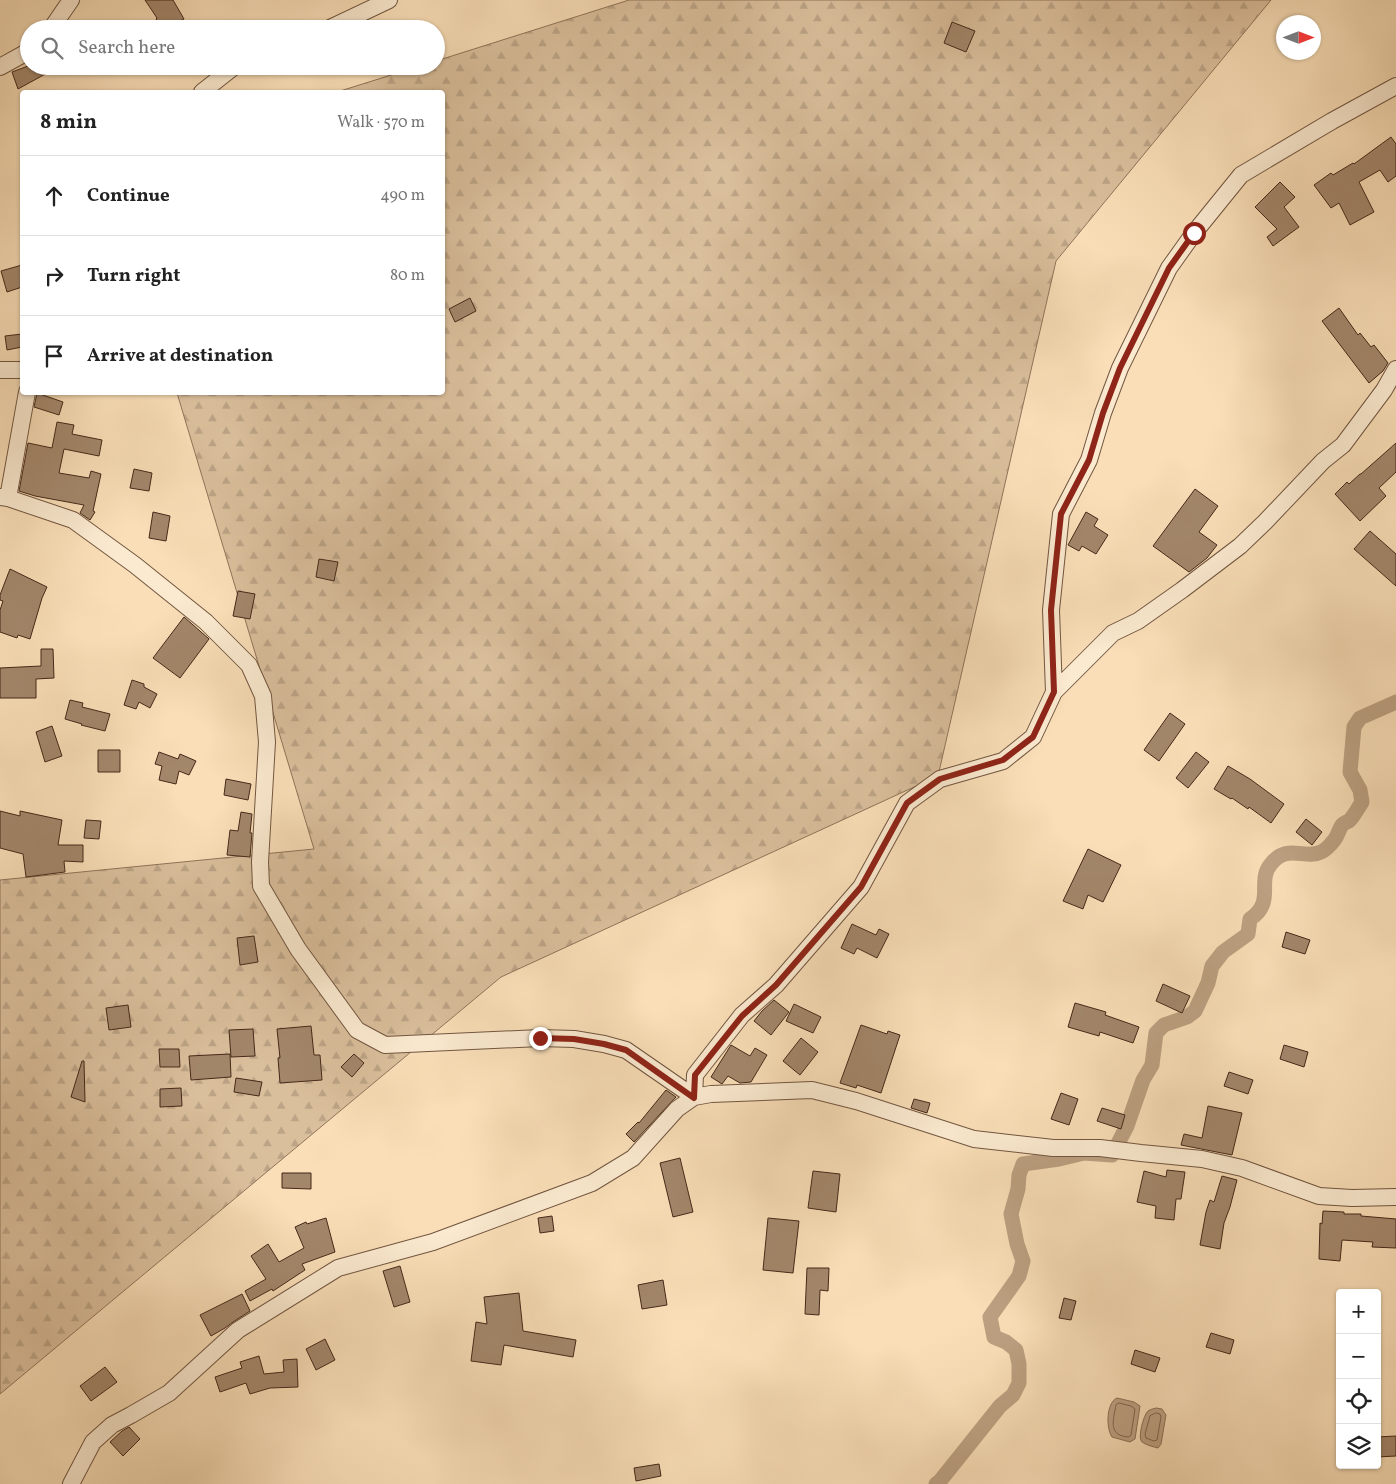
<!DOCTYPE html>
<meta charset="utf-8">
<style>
:root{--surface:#fff;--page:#f2f2f2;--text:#222;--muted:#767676;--line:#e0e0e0}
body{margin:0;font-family:Vollkorn,serif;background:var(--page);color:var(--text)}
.controls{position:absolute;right:15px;bottom:15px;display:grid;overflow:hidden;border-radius:5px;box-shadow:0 1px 4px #0004}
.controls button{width:45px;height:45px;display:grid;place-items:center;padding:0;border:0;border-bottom:1px solid var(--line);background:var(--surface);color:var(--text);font:25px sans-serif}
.compass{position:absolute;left:1276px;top:15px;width:45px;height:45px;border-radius:50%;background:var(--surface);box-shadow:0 1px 4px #0004;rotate:90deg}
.stop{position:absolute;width:15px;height:15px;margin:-11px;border:4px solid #8f2418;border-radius:50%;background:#fff}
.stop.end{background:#8f2418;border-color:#fff;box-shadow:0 1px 5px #0008}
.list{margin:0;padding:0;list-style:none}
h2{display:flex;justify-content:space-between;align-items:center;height:65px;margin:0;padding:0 20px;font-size:21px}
h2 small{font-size:16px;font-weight:400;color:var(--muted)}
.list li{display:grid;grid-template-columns:32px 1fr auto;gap:15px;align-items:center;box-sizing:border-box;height:80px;padding:0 20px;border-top:1px solid var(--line)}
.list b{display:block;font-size:19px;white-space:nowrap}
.list em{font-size:16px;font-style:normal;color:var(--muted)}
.icon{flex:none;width:28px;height:28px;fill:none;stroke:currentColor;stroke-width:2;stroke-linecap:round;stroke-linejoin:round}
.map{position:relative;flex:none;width:1396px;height:1484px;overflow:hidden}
.search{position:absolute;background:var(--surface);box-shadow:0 1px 4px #0004;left:20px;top:20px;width:425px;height:55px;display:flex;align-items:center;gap:12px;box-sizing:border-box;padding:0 18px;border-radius:28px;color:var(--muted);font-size:19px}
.panel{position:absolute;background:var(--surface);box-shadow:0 1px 4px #0004;left:20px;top:90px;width:425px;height:305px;border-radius:5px}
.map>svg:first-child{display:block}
</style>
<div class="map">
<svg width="1396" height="1484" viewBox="0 0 1396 1484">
<defs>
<pattern id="forest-firs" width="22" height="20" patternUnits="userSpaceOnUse" patternTransform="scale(1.25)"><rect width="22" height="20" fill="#dabf9c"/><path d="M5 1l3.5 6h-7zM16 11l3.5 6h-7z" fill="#bca486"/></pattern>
</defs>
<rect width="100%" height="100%" fill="#f9deb7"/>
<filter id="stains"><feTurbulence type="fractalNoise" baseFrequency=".004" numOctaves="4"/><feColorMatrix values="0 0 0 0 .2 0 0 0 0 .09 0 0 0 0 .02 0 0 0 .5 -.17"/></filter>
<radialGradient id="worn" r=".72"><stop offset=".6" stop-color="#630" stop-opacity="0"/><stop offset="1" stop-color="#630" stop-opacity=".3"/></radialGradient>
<path fill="url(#forest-firs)" stroke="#90745a" d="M 629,0 L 1271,0 L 1056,261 L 938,776 L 501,977 L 0,1394 L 0,880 L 314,849 L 177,393 L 442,392 L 442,92 L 337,92 L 420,66 L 436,66 L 436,61 Z"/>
<path fill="#bca081" stroke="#8c7057" d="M 1117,1398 L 1134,1402 L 1140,1406 L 1135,1439 L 1130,1442 L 1112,1437 C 1106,1428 1106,1403 1117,1398 Z
M 1156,1408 L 1162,1409 L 1166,1415 L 1161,1444 L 1158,1448 C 1154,1447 1146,1445 1142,1442 C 1137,1438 1144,1414 1148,1411 C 1151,1409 1153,1409 1156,1408 Z"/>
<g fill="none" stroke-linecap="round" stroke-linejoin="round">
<path stroke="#80644d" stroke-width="1" d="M 1119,1403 L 1131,1406 L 1135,1409 L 1131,1435 L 1129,1437 C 1108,1436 1113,1421 1116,1405 Z
M 1156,1413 L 1160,1414 L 1161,1417 L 1157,1440 L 1154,1441 L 1146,1438 L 1145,1434 L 1150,1416 Z"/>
<path stroke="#bca081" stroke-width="15" d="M 936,1484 L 940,1481 L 1000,1406 L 1013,1395 L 1019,1383 L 1019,1364 L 1016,1350 L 1006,1342 L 994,1337 L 990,1317 L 1019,1276 L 1023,1261 L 1017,1244 L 1011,1214 L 1018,1189 L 1019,1175 L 1023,1164 L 1059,1159 L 1084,1153 L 1112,1155 L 1127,1126 L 1143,1080 L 1152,1065 L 1156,1033 L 1164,1025 L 1187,1017 L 1195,1011 L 1208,983 L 1212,966 L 1223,952 L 1248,934 L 1250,919 C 1276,902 1256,881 1271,864 C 1287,843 1305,860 1321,852 C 1326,850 1332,843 1335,839 C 1338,835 1339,829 1342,825 C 1344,823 1347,822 1349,821 C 1354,816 1358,808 1362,802 L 1360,790 L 1350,772 L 1354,727 L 1360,718 L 1396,702"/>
</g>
<path fill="#a3876b" stroke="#452919" d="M 145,0 L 173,0 L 184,19 L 180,21 L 186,29 L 162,29 L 156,19 L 157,18 Z
M 952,22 L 975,31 L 966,52 L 944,43 Z
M 28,66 L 60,66 L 18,89 L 12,72 Z
M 1391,137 L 1396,144 L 1396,176 L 1388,182 L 1380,170 L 1359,182 L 1374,212 L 1350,225 L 1339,203 L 1331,208 L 1314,185 L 1331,173 L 1333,175 L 1353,163 L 1354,164 Z
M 1280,182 L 1295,197 L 1284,207 L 1299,227 L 1273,246 L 1267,237 L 1277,229 L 1255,207 Z
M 22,265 L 22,287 L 7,292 L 1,271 Z
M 470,298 L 476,311 L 455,322 L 449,309 Z
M 1339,308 L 1358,335 L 1360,333 L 1371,347 L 1374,345 L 1388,363 L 1383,371 L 1369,383 L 1322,321 Z
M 22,334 L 22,347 L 7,350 L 5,336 Z
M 37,393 L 63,402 L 59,415 L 34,407 Z
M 57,422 L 74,425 L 72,434 L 102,440 L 99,456 L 64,449 L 59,473 L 89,478 L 91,471 L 101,474 L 93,511 L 95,512 L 90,520 L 80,513 L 84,505 L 35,496 L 19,491 L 28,443 L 52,448 Z
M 1396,443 L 1396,472 L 1379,488 L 1386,496 L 1360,521 L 1335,494 L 1347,482 L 1349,484 L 1360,474 L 1361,474 Z
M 134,469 L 152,473 L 149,491 L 130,488 Z
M 1195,489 L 1218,506 L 1199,532 L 1217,545 L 1207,558 L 1189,572 L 1153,546 Z
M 153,512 L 170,516 L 166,541 L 149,538 Z
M 1086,512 L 1098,519 L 1094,526 L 1108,535 L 1096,554 L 1082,546 L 1079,551 L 1068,545 Z
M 1370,531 L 1396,554 L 1396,586 L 1354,549 Z
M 319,559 L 338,562 L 334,581 L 316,577 Z
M 10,569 L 47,587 L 42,598 L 30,639 L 18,635 L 17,638 L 0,632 L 0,610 L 3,601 L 0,600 L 0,595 Z
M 238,591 L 255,594 L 250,619 L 233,616 Z
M 184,617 L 209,639 L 180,678 L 153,658 Z
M 41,649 L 53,649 L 54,678 L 36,679 L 36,698 L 0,698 L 0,668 L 41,666 Z
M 132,680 L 144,684 L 144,687 L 157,694 L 150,708 L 139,702 L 136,709 L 124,705 Z
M 70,700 L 83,703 L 82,707 L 110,714 L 105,731 L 81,725 L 82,724 L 65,719 Z
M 1170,713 L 1185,724 L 1159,761 L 1144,750 Z
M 52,726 L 62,756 L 45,762 L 36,732 Z
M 98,750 L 120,750 L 120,772 L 98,772 Z
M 159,752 L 178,759 L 180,754 L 196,761 L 189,775 L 179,771 L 176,784 L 159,780 L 162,766 L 155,764 Z
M 1196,752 L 1209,762 L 1188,788 L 1176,778 Z
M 1228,766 L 1250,779 L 1284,804 L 1271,823 L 1249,807 L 1248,809 L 1232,798 L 1231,799 L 1214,789 Z
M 226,779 L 251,784 L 248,800 L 224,795 Z
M 0,811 L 20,816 L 20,811 L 62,820 L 58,845 L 83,845 L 83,862 L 64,861 L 65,872 L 26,877 L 23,854 L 0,848 Z
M 241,812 L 252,814 L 250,833 L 252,833 L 250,857 L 227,855 L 230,830 L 238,831 Z
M 1306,819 L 1322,832 L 1312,845 L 1296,832 Z
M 86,820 L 101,821 L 99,839 L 84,838 Z
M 1088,849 L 1121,865 L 1103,902 L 1088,895 L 1083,909 L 1063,901 Z
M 852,924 L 876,935 L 879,929 L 889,934 L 877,958 L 857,948 L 854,954 L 841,948 Z
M 1286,932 L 1310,940 L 1305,954 L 1282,947 Z
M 254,936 L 258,962 L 240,965 L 237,938 Z
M 1163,984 L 1190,996 L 1182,1013 L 1156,1001 Z
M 774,1000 L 789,1012 L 771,1035 L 754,1021 L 762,1011 Z
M 1075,1003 L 1106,1012 L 1105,1015 L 1139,1027 L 1133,1043 L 1100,1032 L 1099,1036 L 1068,1027 Z
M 794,1004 L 821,1017 L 813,1033 L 786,1021 Z
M 128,1005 L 131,1027 L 109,1030 L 106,1008 Z
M 861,1025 L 887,1034 L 888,1031 L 900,1035 L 881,1093 L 857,1085 L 856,1088 L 840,1083 Z
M 311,1026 L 314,1055 L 320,1055 L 322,1080 L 280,1083 L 278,1058 L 280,1058 L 277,1029 Z
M 253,1029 L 255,1056 L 231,1057 L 229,1030 Z
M 801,1038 L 818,1052 L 800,1075 L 783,1061 Z
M 731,1045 L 750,1056 L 755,1048 L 767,1055 L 751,1082 L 740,1083 L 728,1076 L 722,1084 L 711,1077 Z
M 1284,1045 L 1308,1052 L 1304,1067 L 1280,1059 Z
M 159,1049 L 179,1049 L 180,1067 L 160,1067 Z
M 230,1054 L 231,1077 L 191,1080 L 189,1056 Z
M 354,1054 L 364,1063 L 352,1077 L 341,1067 Z
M 82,1061 L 84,1061 L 85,1102 L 71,1097 Z
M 1229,1072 L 1253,1080 L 1248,1094 L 1224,1086 Z
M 236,1078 L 262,1082 L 259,1096 L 234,1092 Z
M 181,1088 L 182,1106 L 160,1107 L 160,1089 Z
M 666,1090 L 676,1097 L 634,1142 L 626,1134 L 638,1122 L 639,1123 Z
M 1061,1093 L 1078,1099 L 1069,1125 L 1051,1119 Z
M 914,1099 L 930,1103 L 927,1113 L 911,1108 Z
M 1208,1106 L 1242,1113 L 1232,1155 L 1181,1145 L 1184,1134 L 1202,1138 Z
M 1102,1108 L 1125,1115 L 1121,1129 L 1097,1121 Z
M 680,1158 L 693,1212 L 673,1217 L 660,1163 Z
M 1167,1170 L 1185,1172 L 1181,1199 L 1176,1199 L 1174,1220 L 1155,1218 L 1156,1206 L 1137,1202 L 1144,1171 L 1166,1177 Z
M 813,1171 L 840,1174 L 836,1212 L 808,1208 Z
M 282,1173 L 311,1173 L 311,1189 L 282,1188 Z
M 1222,1176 L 1237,1180 L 1230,1207 L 1224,1223 L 1220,1249 L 1200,1245 L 1206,1212 L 1210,1200 L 1214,1202 Z
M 1323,1211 L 1344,1212 L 1344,1214 L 1361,1214 L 1361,1216 L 1396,1219 L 1396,1248 L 1372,1247 L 1373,1242 L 1342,1240 L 1340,1261 L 1319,1259 L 1320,1223 L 1322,1224 Z
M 552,1216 L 554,1231 L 540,1233 L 538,1218 Z
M 326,1218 L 335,1252 L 302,1264 L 305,1270 L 273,1291 L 272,1289 L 250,1301 L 245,1291 L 266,1279 L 251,1256 L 268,1244 L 279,1262 L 304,1248 L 295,1227 L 306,1222 L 307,1224 Z
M 768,1218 L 799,1221 L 793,1273 L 763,1270 Z
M 400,1266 L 410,1302 L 394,1307 L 383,1271 Z
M 807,1268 L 829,1268 L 828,1291 L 820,1290 L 819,1315 L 805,1314 Z
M 663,1280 L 667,1305 L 642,1309 L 638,1285 Z
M 519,1293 L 523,1331 L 576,1340 L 573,1357 L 504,1345 L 501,1365 L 471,1361 L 476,1322 L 487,1324 L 484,1297 Z
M 242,1294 L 250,1311 L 233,1322 L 225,1328 L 211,1336 L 200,1315 Z
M 1064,1298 L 1076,1301 L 1071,1320 L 1059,1318 Z
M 1211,1333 L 1234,1340 L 1230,1354 L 1206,1347 Z
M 325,1339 L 335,1360 L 316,1370 L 306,1349 Z
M 1135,1350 L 1160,1358 L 1155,1372 L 1131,1364 Z
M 259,1356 L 264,1374 L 284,1372 L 283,1360 L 297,1359 L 298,1387 L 270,1388 L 250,1394 L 246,1383 L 220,1392 L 215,1377 L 242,1368 L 240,1362 Z
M 105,1367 L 117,1382 L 91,1401 L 80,1386 Z
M 129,1427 L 140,1439 L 123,1456 L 110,1442 L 122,1431 Z
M 1396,1436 L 1396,1456 L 1377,1457 L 1377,1437 Z
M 659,1464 L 661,1476 L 636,1481 L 634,1468 Z"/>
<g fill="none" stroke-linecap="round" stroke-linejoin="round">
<g stroke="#725640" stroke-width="18">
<path id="minor" d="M 51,29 L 71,0
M 328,29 L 389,0
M 0,67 L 29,51
M 202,92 L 235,66
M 0,370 L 22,370
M 0,497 L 8,498 L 73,520 L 135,565 L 206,622 L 249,665 L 263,696 L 267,742 L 260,862 L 261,886 L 298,949 L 357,1030 L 385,1045 L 540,1038 L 574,1039 L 604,1044 L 626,1050 L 694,1097
M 8,498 L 27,392
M 1054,692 L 1113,633 L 1138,621 L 1182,590 L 1240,546 L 1265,522 L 1323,461 L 1343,445 L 1384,390 L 1396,369
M 694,1097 L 695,1075 L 742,1015 L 776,985 L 861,887 L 907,803 L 940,779 L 1003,761 L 1033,737 L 1054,692 L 1051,610 L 1061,514 L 1089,460 L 1103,413 L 1120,368 L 1169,268 L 1194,233 L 1241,175 L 1332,121 L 1396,86
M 71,1484 L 93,1442 L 112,1425 L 131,1415 L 169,1393 L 238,1330 L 338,1268 L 433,1242 L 592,1183 L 633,1158 L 677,1109 L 694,1097 L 711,1094 L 812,1090 L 856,1101 L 974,1139 L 1053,1148 L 1100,1148 L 1141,1153 L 1202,1159 L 1242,1168 L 1319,1196 L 1352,1198 L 1396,1197"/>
</g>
<use href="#minor" stroke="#fbead0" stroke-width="16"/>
</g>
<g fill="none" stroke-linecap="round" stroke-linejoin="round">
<path stroke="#8f2418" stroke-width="6" d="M 540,1038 L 574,1039 L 604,1044 L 626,1050 L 694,1098 L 695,1075 L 742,1016 L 776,985 L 861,887 L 907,803 L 940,779 L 1003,760 L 1033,737 L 1054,692 L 1051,610 L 1061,514 L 1089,460 L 1103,413 L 1120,368 L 1169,268 L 1194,233"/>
</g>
<rect width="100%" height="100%" filter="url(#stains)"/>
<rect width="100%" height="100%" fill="url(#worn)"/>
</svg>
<div class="controls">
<button>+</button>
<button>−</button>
<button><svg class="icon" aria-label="locate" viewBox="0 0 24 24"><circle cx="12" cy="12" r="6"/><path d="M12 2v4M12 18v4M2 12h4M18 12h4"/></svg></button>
<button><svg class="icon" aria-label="layers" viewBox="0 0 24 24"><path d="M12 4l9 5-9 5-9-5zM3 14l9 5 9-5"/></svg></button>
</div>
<svg class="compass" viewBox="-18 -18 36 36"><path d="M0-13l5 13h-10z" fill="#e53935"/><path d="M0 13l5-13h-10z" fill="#767676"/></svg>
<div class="stop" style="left:1194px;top:233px"></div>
<div class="stop end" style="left:540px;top:1038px"></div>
<div class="search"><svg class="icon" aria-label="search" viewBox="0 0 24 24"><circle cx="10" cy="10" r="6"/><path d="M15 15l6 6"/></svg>Search here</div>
<section class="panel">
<h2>8 min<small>Walk · 570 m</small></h2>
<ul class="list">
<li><svg class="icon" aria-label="ahead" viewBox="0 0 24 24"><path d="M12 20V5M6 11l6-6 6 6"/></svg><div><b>Continue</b></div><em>490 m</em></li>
<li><svg class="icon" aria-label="right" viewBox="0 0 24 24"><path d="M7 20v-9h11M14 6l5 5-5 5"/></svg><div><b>Turn right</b></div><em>80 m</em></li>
<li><svg class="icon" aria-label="arrive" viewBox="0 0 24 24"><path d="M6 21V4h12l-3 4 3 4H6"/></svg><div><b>Arrive at destination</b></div></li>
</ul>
</section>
</div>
